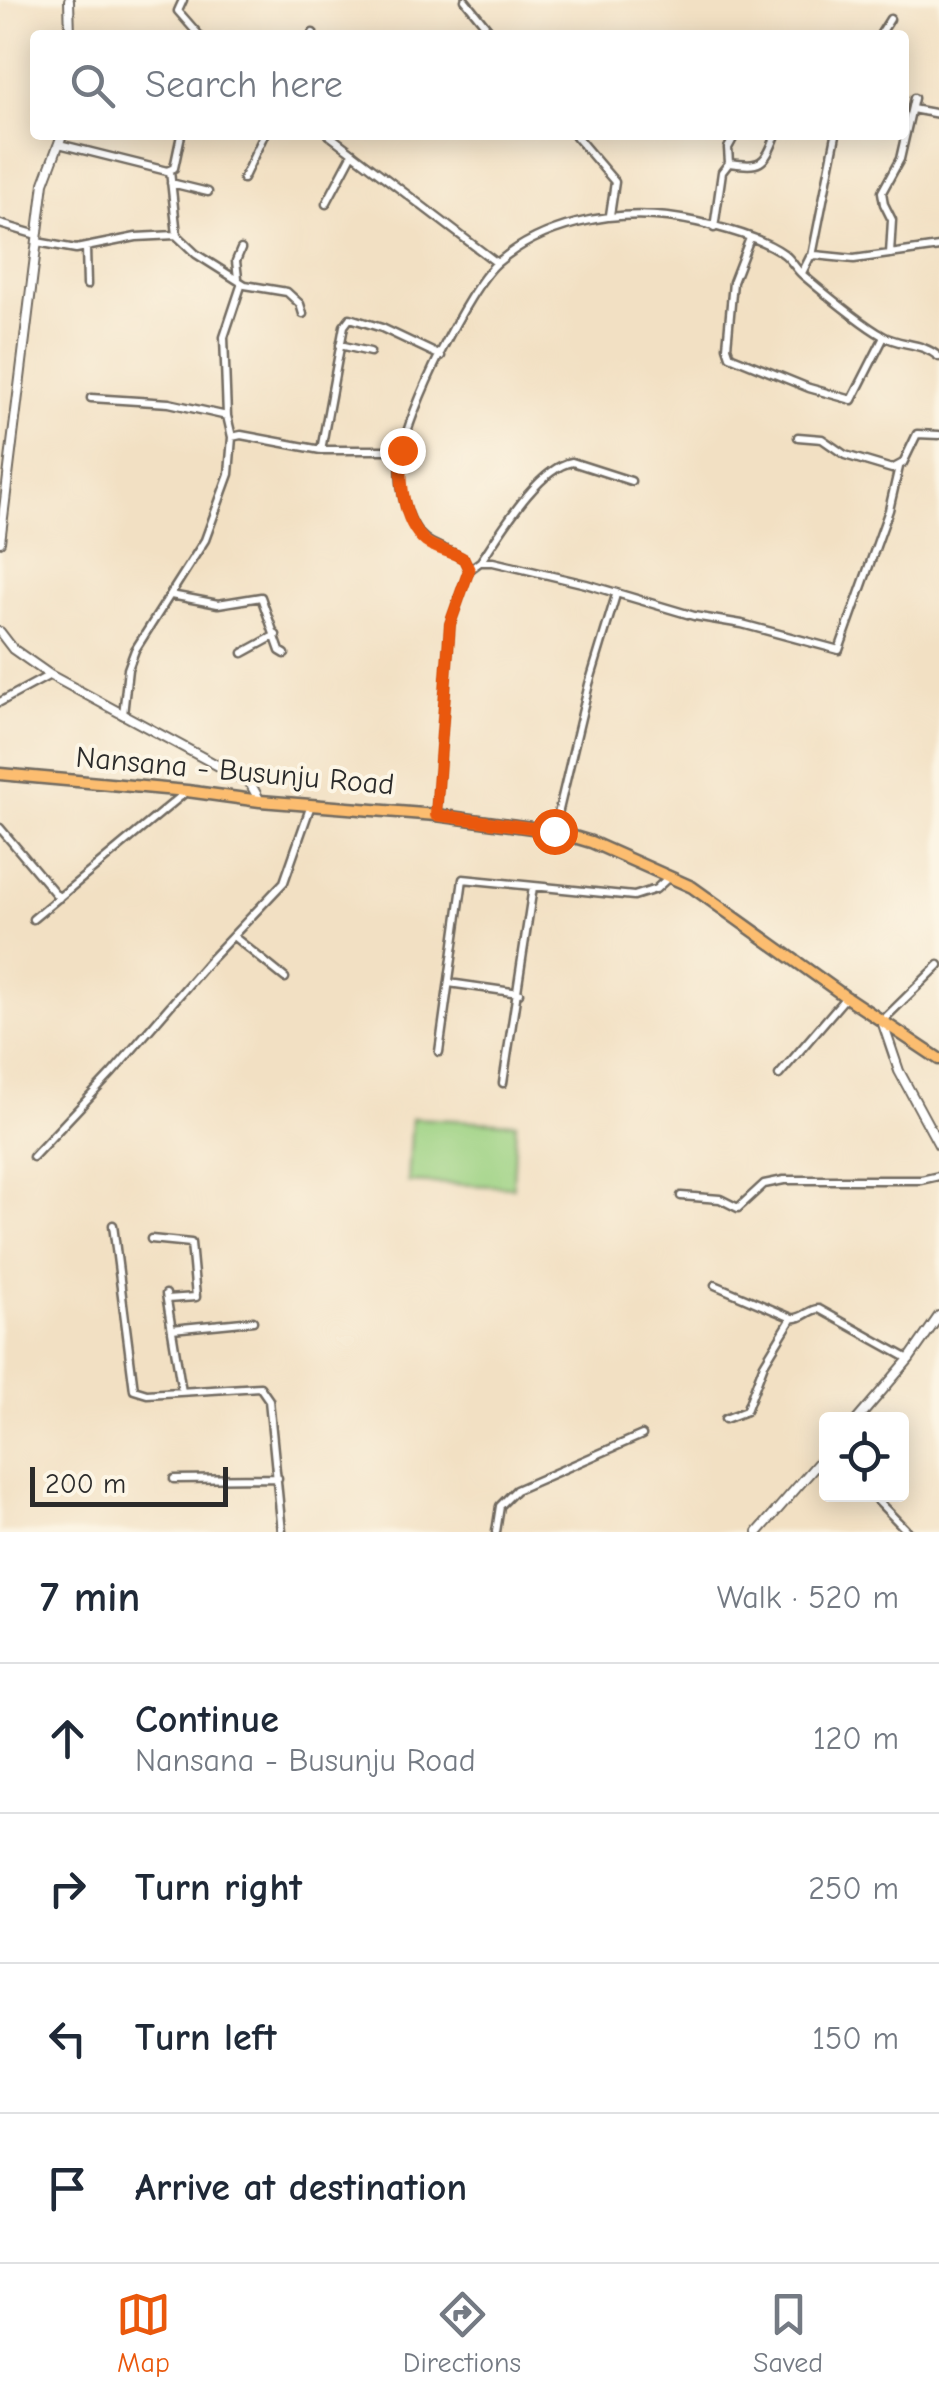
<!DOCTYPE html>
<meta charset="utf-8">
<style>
:root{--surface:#fff;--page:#f2f2f3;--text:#1f2937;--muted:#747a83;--line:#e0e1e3;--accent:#ea580c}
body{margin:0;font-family:"Comic Neue",sans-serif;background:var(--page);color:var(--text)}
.controls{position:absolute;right:30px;bottom:30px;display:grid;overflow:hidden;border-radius:10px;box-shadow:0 5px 25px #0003}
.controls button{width:90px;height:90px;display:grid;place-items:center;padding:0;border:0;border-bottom:2px solid var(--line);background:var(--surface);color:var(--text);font:50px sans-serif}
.scale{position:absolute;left:30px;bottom:25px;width:198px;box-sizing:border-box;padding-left:10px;border:5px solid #2b2b2b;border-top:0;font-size:28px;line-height:35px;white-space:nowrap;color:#2b2b2b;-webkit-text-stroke:8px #fcf5e5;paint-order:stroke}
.stop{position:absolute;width:30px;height:30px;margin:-22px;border:8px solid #ea580c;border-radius:50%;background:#fff}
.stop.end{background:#ea580c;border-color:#fff;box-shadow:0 2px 10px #0008}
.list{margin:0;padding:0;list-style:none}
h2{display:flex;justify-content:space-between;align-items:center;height:130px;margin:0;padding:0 40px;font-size:42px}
h2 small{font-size:32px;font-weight:400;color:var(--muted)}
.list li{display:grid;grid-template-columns:65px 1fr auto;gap:30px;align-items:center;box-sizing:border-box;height:150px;padding:0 40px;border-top:2px solid var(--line)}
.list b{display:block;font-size:38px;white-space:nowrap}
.list p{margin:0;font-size:32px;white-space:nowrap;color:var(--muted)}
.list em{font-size:32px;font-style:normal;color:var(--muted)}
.icon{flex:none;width:55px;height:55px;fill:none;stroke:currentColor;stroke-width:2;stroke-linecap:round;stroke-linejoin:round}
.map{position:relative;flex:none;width:939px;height:1532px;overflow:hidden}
.search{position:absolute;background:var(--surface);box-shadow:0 5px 25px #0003;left:30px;right:30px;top:30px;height:110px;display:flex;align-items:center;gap:25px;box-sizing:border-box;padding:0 35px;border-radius:10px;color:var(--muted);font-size:38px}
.sheet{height:730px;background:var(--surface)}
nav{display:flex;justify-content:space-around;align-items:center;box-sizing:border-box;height:140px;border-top:2px solid var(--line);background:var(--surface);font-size:28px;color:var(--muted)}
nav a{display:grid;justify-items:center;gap:5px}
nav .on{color:var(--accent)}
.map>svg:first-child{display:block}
</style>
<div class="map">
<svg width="939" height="1532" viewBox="0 0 939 1532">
<rect width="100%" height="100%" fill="#fcf5e5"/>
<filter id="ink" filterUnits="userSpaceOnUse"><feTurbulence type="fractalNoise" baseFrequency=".01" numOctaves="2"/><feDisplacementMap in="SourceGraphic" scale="20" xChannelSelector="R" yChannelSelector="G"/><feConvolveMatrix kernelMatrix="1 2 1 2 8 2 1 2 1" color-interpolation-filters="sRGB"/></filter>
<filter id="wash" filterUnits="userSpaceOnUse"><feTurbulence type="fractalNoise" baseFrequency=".0048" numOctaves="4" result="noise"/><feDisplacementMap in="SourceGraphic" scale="40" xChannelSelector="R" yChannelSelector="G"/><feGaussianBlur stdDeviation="2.25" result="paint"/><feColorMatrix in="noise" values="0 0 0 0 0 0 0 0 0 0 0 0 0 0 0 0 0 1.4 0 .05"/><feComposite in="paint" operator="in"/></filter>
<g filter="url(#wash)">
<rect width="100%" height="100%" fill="#f2e0c3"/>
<path fill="#9dd283" stroke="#647e57" stroke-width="2.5" d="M 412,1118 L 516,1123 L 513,1187 L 408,1182 Z"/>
</g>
<g filter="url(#ink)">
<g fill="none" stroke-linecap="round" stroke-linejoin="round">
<g stroke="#716a60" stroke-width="11">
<path id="minor" d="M 183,0 L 178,11 L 199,35
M 465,0 L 493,35
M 312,35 L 313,33
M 880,35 L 890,19
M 912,109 L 939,114
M 329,135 L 497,263
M 575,135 L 615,182 L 610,215
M 59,144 L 167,171 L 174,168 L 181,135
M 729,163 L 728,148 L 735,135
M 170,171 L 177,235
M 243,179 L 264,135
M 171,183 L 208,192
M 326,204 L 353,153
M 0,224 L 37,235
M 714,228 L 722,172 L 729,163 C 761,167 764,166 776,135
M 750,238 L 733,282 L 727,347 L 730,356 L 809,388 L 852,400 L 884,337
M 37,242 L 76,249 L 136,237 L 176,235 L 196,254 L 245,285 L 287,292 L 300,304 L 303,314
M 86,248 L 87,285
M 890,254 L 892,220 L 884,204 L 882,192 L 900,159 L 914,98
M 812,256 L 836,135
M 802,273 L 810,257 L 815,255 L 854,259 L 939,247
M 238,278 L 236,261 L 241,249
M 340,345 L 370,352
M 91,398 L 169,403 L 227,416
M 232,437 L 227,416 L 224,337 L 242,283
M 798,437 L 822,439 L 845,455 L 892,469 L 903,463 L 917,434 L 939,435
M 321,450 L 344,326 L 350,318 L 382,328 L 441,356
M 481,561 C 500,533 538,468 572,462 L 631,481
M 469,570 L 480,562 L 493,562 L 586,584 L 694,616 L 742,624 L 839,650 L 889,510 L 899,467
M 171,595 L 218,604 L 261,597 L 280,651 L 285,654
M 243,653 L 276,635
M 0,702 L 50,675
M 123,715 L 128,669 L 135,650 L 205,540 L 229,474 L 232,437 L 241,435 L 321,450 L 402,450
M 436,815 L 450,624 L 469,570 L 464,559 C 446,547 426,547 414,526 C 402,505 398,476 402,452 C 408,412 467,290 497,263 C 542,224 610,210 668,217 C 699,221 759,235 784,254 C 792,260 796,270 804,276 C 823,292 863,325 883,336 C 901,346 922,342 939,357
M 0,828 L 59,898
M 554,831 L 589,684 L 616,595
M 33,919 L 186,792
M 233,936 L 285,978
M 449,983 L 519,993
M 882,1021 L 939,965
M 439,1052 L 463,879 L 634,896 L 656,889 L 670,876
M 779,1075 L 846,997
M 503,1083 L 533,887
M 33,1157 L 112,1073 L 208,962 L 284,882 L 311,805
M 681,1196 L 720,1199 L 738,1208 L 764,1184 L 784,1180 L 921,1180 L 939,1176
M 113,1225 L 134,1390 L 147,1394 L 260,1387 L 269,1400 L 282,1532
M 151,1239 L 191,1243 L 196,1297 L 167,1299
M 715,1285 L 792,1318
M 166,1294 L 182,1392
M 172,1329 L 253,1321
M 725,1419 L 746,1411 L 764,1364 L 792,1318 C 802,1320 809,1309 819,1309 L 909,1359
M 174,1479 L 278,1478
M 871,1494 L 908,1532
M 496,1532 L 500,1506 L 516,1490 L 642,1435"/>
</g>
<g stroke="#716a60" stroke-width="12">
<path id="tertiary" d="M 69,0 L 70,35
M 0,542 L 44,183 L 62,135
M 0,632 L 13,649 L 50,675 L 250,783 L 260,801
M 882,1021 L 899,1071 L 939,1145
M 857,1420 L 909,1359 L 939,1316
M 758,1532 L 826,1454"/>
</g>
<g stroke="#716a60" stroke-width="15">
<path id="primary" d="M 0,774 L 187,791 L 260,801 L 436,815 L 554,831 L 591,842 L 692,887 L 846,997 L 939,1059"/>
</g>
<use href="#minor" stroke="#fff" stroke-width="6"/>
<use href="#tertiary" stroke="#fff" stroke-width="8"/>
<use href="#primary" stroke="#fcbd6f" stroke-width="10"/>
</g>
</g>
<g fill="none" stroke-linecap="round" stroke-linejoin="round" filter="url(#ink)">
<path stroke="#ea580c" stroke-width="12" d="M 402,450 C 400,479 401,521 426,542 C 437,550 452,551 464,559 L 469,570 L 450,624 L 436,815 L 554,831"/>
</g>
<g text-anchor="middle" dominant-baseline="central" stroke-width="8" stroke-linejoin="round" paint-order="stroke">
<g font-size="30" fill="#2b2b2b" stroke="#fcf5e5">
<text transform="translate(235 771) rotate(5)">Nansana - Busunju Road</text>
</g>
</g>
</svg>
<div class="controls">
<button><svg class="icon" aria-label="locate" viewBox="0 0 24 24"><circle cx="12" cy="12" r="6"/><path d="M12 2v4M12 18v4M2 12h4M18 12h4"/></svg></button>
</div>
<div class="scale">200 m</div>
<div class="stop" style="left:554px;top:831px"></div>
<div class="stop end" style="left:402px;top:450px"></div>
<div class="search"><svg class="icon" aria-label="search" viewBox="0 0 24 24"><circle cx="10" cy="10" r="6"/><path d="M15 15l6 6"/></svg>Search here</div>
</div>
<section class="sheet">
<h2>7 min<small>Walk · 520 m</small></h2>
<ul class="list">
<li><svg class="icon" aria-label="ahead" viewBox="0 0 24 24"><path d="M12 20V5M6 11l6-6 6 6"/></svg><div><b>Continue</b><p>Nansana - Busunju Road</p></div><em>120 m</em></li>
<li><svg class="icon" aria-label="right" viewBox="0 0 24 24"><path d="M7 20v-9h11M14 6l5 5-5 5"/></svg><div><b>Turn right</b></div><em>250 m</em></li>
<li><svg class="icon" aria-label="left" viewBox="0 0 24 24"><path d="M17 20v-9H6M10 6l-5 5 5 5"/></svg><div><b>Turn left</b></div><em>150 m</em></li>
<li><svg class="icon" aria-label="arrive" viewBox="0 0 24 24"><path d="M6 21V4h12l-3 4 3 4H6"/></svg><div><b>Arrive at destination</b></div></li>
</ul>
</section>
<nav>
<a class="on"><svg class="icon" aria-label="map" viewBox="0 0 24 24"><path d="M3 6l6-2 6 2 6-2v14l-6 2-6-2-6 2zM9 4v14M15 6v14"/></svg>Map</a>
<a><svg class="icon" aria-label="directions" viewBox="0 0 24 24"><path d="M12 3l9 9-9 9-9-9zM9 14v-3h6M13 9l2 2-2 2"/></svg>Directions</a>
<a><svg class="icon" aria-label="saved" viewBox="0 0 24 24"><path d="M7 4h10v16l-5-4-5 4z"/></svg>Saved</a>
</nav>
